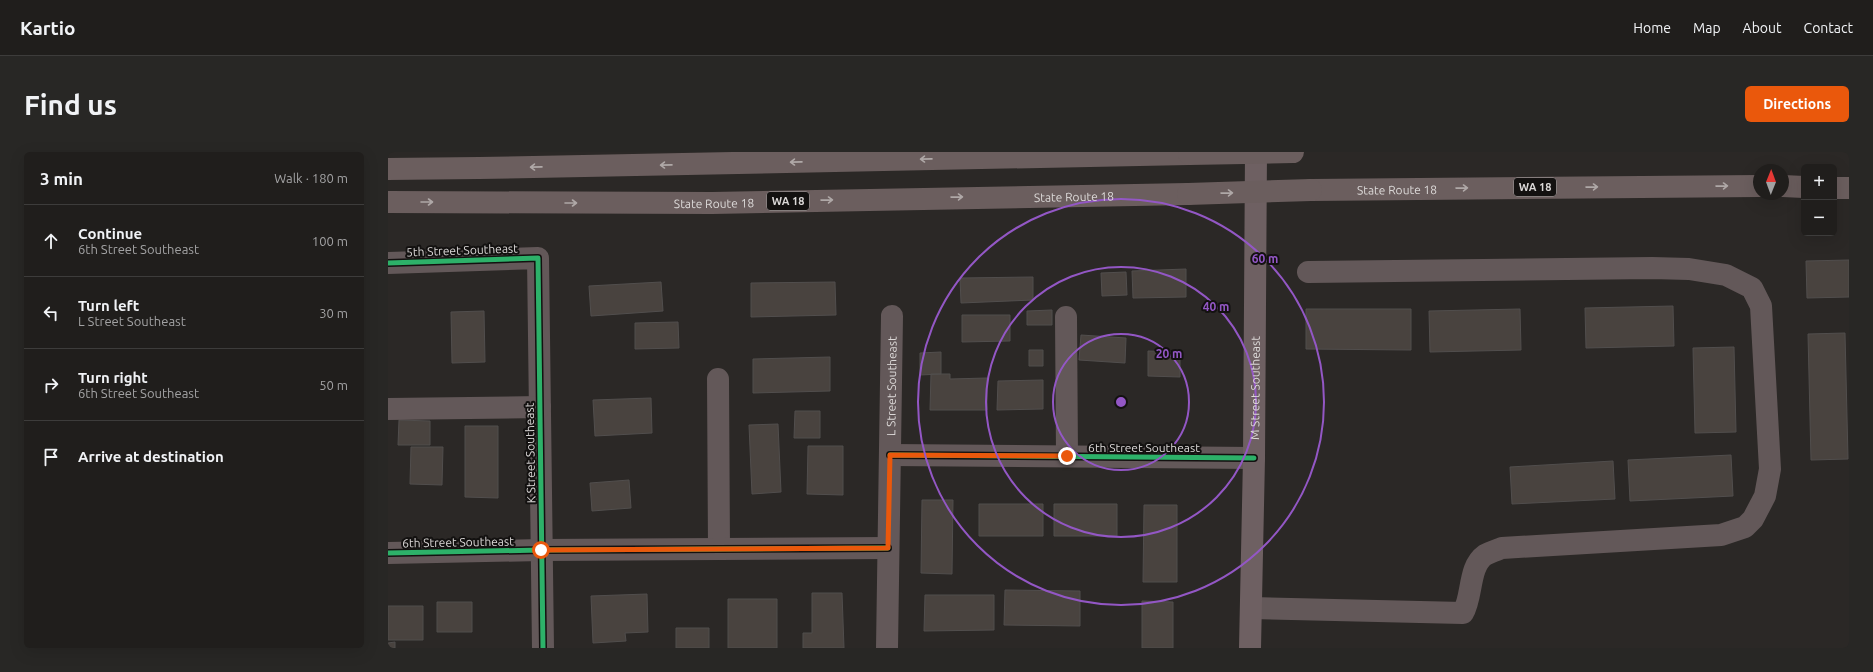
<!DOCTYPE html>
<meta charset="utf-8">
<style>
:root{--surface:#201e1c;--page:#282725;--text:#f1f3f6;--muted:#a2a2a3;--line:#3d3c3b;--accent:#ea580c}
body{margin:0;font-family:Ubuntu,sans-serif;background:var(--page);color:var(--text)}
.controls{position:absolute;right:12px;top:12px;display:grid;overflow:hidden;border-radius:6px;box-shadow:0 4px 16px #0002}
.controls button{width:36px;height:36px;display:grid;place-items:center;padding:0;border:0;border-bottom:1px solid var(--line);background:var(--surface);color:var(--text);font:20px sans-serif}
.compass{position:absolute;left:1365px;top:12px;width:36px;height:36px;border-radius:50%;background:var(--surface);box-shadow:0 4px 16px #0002;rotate:1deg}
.stop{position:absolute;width:12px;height:12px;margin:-9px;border:3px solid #ea580c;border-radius:50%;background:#fff}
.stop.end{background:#ea580c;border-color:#fff;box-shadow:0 1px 4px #0008}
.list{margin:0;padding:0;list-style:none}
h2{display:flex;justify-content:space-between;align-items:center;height:52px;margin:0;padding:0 16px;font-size:17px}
h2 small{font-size:13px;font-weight:400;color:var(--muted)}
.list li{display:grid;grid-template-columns:26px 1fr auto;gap:12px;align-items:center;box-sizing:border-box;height:72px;padding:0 16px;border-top:1px solid var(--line)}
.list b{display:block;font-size:15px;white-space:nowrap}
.list p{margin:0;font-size:13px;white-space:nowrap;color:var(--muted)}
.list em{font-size:13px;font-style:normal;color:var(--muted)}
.icon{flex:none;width:22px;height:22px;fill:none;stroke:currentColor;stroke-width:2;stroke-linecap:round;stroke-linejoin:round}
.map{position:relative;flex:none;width:1461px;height:496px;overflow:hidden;border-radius:6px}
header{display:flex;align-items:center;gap:24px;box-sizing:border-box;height:56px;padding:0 20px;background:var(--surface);border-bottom:1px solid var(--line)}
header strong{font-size:19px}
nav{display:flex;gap:22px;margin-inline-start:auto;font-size:14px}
.intro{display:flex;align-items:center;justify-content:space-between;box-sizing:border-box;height:96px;padding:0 24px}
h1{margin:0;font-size:28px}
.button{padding:10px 18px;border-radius:6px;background:var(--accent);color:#fff;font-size:14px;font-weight:700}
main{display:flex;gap:24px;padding:0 24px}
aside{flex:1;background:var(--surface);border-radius:6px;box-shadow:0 4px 16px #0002}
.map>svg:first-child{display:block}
</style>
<header>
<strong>Kartio</strong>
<nav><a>Home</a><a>Map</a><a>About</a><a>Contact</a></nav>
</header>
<div class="intro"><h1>Find us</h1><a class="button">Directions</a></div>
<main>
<aside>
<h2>3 min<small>Walk · 180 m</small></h2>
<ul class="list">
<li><svg class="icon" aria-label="ahead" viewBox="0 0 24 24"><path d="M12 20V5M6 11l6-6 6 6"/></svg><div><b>Continue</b><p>6th Street Southeast</p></div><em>100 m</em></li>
<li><svg class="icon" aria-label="left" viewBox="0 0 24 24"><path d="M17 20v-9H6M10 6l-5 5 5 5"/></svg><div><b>Turn left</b><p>L Street Southeast</p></div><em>30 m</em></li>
<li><svg class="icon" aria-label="right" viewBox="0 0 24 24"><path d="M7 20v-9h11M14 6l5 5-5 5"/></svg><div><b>Turn right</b><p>6th Street Southeast</p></div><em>50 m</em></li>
<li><svg class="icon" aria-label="arrive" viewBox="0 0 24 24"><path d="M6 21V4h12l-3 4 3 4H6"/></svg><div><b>Arrive at destination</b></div></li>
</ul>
</aside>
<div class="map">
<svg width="1461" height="496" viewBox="0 0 1461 496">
<rect width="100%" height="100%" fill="#2b2826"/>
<path fill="#49433f" stroke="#514e4d" d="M 1461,108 L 1461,145 L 1419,146 L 1418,109 Z
M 798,117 L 798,145 L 745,146 L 744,119 Z
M 738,120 L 739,143 L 714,144 L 713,121 Z
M 645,125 L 645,148 L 573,151 L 572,126 Z
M 273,130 L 275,159 L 203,164 L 201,134 Z
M 447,130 L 448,163 L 363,165 L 363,131 Z
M 1285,154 L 1286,194 L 1198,196 L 1197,156 Z
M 918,157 L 1023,157 L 1023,198 L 918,197 Z
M 1132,157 L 1133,198 L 1042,200 L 1041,159 Z
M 664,158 L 664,173 L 639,173 L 639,159 Z
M 96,159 L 97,210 L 64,211 L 63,160 Z
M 574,163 L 622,163 L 622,189 L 574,190 Z
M 290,170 L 291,196 L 247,197 L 247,171 Z
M 1457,181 L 1460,307 L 1423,308 L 1420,182 Z
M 693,183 L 738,186 L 737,211 L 691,208 Z
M 1346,195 L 1348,280 L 1307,281 L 1305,196 Z
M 641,198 L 655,198 L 655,214 L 641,214 Z
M 760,199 L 792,200 L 792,225 L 760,224 Z
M 553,200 L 553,222 L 532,223 L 532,201 Z
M 442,205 L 442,239 L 365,241 L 365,207 Z
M 543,222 L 562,222 L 562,227 L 599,226 L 599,258 L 542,258 Z
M 655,228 L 655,257 L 609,258 L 610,229 Z
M 263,246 L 264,281 L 207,284 L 205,248 Z
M 407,259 L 432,259 L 432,286 L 406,286 Z
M 11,268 L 42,269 L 42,293 L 10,293 Z
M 390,272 L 393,340 L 364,342 L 361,273 Z
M 77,274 L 110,274 L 110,346 L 77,345 Z
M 420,294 L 455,294 L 455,343 L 419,342 Z
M 23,295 L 55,295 L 54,333 L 22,332 Z
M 1343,303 L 1345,344 L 1242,349 L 1240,308 Z
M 1225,309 L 1227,347 L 1124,352 L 1122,315 Z
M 241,328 L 243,356 L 204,359 L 202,331 Z
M 534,348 L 565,348 L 564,422 L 533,421 Z
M 591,352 L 655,352 L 655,384 L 591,384 Z
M 666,352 L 729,352 L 729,384 L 666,384 Z
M 756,353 L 789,353 L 789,430 L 755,430 Z
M 617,438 L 692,439 L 692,474 L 616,473 Z
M 424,441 L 454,441 L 456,496 L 415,496 L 415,481 L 424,481 Z
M 259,442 L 260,480 L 237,481 L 238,489 L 205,491 L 203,444 Z
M 537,443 L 606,443 L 606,478 L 536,479 Z
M 340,447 L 389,447 L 389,496 L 340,496 Z
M 754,449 L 785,450 L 785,496 L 754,496 Z
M 49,450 L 84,450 L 84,480 L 49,480 Z
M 0,454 L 35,454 L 35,488 L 0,488 Z
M 288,476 L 321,476 L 321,496 L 288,496 Z
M 7,490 L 7,496 L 0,496 L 0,491 Z"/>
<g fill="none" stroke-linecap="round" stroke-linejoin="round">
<g stroke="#635859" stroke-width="22">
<path d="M 0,111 L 150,106 L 155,496"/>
<path d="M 678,165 L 679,304"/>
<path d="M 330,227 L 331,397"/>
<path d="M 0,257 L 152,255"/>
<path d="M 502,303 L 866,306"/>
<path d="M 0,401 L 153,398 L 500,396"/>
<path d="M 863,456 L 1075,461 C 1085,444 1080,415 1097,403 C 1102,400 1109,398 1114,396 L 1333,383 L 1357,375 L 1365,367 L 1377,344 L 1382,317 L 1373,154 L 1364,136 L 1338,123 L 1301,117 L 1264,116 L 920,120"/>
<path id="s1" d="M 499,496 L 504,164"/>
</g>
<path stroke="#6e6062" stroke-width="22" id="s2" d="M 862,496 L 866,306 L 868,0"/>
<g stroke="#6b5e5e" stroke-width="22">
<path d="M 0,17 L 91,16 L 801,2"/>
<path d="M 1395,34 L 1416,35"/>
<path d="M 1446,36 L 1461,36"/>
<path id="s3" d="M 923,38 L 1371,34"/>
<path id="s4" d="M 0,50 L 324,51 L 800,42"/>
</g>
<path stroke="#6b5e5e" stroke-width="22" d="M 801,2 L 905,0
M 800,42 L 923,38"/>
<g stroke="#131110" stroke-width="8">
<path id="cycleway" d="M 0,111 L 150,106 L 155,496
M 502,303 L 866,306
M 0,401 L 153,398 L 500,396"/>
</g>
<use href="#cycleway" stroke="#2db169" stroke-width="5"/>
</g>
<defs><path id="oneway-shaft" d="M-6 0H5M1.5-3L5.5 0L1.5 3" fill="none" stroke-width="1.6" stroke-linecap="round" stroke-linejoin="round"/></defs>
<g stroke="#afa8a7">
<use href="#oneway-shaft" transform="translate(538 7) rotate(179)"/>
<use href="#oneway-shaft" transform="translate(408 10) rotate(179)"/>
<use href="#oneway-shaft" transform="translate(278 13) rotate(179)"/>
<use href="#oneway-shaft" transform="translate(148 15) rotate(179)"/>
<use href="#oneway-shaft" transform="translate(1334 34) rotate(-1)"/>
<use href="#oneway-shaft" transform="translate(1204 35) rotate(-1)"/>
<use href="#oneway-shaft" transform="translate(1074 36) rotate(-1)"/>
<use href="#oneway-shaft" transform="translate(839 41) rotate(-1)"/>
<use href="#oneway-shaft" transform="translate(569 45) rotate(-1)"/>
<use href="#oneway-shaft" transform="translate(439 48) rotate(-1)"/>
<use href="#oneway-shaft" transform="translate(39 50)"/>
<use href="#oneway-shaft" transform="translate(183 51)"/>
</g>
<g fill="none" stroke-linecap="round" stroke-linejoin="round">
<path stroke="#ea580c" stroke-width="5" d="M 153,398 L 500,396 L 502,303 L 679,304"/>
</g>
<g fill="none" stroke="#9357c5" stroke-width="2">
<circle cx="733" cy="250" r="68"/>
<circle cx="733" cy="250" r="135"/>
<circle cx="733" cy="250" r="203"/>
</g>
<g text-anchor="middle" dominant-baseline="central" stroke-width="4" stroke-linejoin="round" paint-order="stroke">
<g fill="#131110" stroke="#a09d9c" stroke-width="1">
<rect x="1126" y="26" width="42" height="18" rx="3"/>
<rect x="379" y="40" width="42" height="18" rx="3"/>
</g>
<g font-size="11" font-weight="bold" fill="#dcd9d8">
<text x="1147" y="35">WA 18</text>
<text x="400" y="49">WA 18</text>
</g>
<g font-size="12" fill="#dcd9d8" stroke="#131110">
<text stroke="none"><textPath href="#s3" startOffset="86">State Route 18</textPath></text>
<text stroke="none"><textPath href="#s4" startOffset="686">State Route 18</textPath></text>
<text stroke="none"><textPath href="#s4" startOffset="326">State Route 18</textPath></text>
<text transform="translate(74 98) rotate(-2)">5th Street Southeast</text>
<text stroke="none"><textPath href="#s1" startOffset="262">L Street Southeast</textPath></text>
<text stroke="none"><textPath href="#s2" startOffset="260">M Street Southeast</textPath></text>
<text x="756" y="295">6th Street Southeast</text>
<text transform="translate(142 301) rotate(-91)">K Street Southeast</text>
<text transform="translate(70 390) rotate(-1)">6th Street Southeast</text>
</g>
</g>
<circle cx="733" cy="250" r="6" fill="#9357c5" stroke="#131110" stroke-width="2"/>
<g font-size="12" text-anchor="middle" font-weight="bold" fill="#9357c5" stroke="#131110" stroke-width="4" stroke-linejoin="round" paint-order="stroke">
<text x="877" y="111">60 m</text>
<text x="828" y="159">40 m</text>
<text x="781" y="206">20 m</text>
</g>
</svg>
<div class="controls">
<button>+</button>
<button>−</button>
</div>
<svg class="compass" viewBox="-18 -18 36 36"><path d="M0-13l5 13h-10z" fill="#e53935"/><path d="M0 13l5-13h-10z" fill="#a2a2a3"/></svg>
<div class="stop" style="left:153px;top:398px"></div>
<div class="stop end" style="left:679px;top:304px"></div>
</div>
</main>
